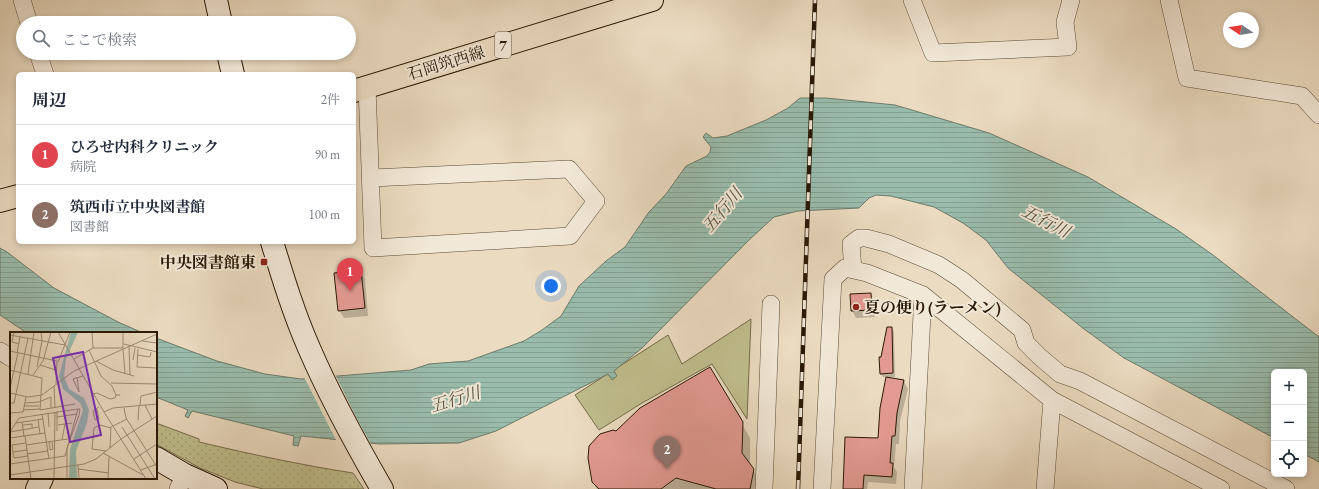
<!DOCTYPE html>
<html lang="ja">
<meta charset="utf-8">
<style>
:root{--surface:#fff;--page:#f6f6f7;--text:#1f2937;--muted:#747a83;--line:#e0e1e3;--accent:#8f2418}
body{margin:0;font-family:"EB Garamond","Noto Serif JP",serif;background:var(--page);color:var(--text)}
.controls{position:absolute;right:12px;bottom:12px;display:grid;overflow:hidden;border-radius:6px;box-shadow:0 2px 6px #0003}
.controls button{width:36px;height:36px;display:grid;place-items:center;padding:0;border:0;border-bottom:1px solid var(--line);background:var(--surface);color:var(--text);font:20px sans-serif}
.compass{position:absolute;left:1223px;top:12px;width:36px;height:36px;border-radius:50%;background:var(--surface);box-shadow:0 2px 6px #0003;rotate:282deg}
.you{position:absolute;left:551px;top:286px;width:14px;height:14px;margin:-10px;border:3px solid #fff;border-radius:50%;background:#1a73e8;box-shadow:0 0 0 6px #1a73e833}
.badge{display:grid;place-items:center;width:26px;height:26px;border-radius:50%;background:var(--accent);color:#fff;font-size:13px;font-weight:700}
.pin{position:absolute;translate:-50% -33px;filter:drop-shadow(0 1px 2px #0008)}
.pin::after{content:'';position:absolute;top:21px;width:14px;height:12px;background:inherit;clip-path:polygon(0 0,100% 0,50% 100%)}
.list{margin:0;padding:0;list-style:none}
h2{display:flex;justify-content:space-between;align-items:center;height:52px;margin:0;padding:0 16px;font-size:17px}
h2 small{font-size:13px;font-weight:400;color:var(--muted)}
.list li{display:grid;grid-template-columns:26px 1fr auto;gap:12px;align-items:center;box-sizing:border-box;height:60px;padding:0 16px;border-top:1px solid var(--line)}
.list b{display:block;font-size:15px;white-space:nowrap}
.list p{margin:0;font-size:13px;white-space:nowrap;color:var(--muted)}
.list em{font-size:13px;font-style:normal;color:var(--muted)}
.icon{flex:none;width:22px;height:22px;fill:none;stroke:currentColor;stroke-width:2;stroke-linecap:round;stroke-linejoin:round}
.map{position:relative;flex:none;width:1319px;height:489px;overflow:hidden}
.search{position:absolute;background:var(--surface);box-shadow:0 2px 6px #0003;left:16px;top:16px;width:340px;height:44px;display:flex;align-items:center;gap:10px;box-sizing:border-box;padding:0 14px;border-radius:22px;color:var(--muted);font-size:15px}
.panel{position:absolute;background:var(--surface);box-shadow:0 2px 6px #0003;left:16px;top:72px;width:340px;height:172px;border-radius:6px}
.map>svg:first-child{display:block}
</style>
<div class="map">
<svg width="1319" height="489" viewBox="0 0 1319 489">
<defs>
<pattern id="grass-dots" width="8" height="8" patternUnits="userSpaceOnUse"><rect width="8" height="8" fill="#c0be8d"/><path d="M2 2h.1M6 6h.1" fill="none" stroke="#a5a378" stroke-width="1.8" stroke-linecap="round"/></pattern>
<pattern id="water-rules" width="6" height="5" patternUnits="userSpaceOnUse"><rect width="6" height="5" fill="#99bcad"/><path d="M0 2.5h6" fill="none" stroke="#84a193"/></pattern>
</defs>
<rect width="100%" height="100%" fill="#ebdbc1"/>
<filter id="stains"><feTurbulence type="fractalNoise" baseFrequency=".005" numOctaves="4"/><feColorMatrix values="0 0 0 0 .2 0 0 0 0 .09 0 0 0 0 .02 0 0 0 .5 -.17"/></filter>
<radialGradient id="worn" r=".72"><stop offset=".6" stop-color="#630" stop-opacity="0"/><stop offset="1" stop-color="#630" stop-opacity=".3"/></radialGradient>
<path fill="url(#grass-dots)" stroke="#756c4a" d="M 156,423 L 199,439 L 199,442 C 250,454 301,465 353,473 L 364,489 L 263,489 L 235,482 L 200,468 L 156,444 Z"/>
<path fill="#c0be8d" stroke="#756c4a" d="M 751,319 L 747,419 L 712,364 L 642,403 L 599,430 L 575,395 L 668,335 L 682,364 Z"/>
<path fill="url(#water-rules)" stroke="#6d7b6a" d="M 800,98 L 826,98 L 895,105 L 989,133 L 1088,177 L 1176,229 L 1213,255 L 1319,337 L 1319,462 L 1304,454 L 1304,372 L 1274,372 L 1274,438 L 1124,358 L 1084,329 L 1008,268 L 986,240 L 963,223 L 934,207 L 891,196 L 876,195 L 869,198 L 859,208 L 798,211 L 774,217 L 749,240 L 642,348 L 614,371 L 617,376 L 612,380 L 608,374 L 496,431 L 459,443 L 379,444 L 301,436 L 298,446 L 293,445 L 294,436 L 192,411 L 188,418 L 185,416 L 188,410 L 156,397 L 156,338 L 217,361 L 265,374 L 301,379 L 411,370 L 429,364 L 468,361 L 524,341 L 542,330 L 561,316 L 579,286 L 606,261 L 625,247 L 649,212 L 666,194 L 686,166 L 707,156 L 710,152 L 711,147 L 703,137 L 706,133 L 713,138 L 727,136 L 766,120 L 788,108 Z
M 0,248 L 7,252 L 54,288 L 118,322 L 143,333 L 27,333 L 0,315 Z"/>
<path fill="#ebdbc1" d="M 335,374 L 356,417 L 372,446 L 337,442 L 304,377 Z"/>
<path fill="#0003" d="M 360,271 L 365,279 L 368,316 L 344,318 L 339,310 Z
M 870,294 L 875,302 L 875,317 L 856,318 L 852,310 Z
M 892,328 L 894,332 L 895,377 L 883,377 L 881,374 L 882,358 Z
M 710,369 L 750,438 L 750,465 L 762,484 L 761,489 L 597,489 L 593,482 L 617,432 Z
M 904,381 L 908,389 L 900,421 L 899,444 L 896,444 L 894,467 L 897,472 L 896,484 L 868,482 L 867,489 L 844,489 L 879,439 Z"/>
<path fill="#e39a92" stroke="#2a1906" d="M 361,270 L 365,308 L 338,311 L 334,273 Z
M 871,293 L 872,310 L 851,311 L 850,294 Z
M 887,327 L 892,327 L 893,373 L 880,374 L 879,357 L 881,357 Z
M 710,367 L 743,422 L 742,453 L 754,469 L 750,489 L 716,489 L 676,478 L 661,489 L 599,489 L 592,482 L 588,458 L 589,446 L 600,434 L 613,430 L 616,431 L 640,408 Z
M 886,377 L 904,380 L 897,413 L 895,436 L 892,436 L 890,463 L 893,463 L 892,477 L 864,475 L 863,489 L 843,489 L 845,437 L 878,438 L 880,408 Z"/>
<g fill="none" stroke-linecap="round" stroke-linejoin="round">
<g stroke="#5a4a35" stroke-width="18">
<path id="street" d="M 22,0 L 29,23
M 912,0 L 933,53 L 1068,47 L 1065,22 L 1071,0
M 1169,0 L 1187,78 L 1302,96 L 1319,115
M 38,53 L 45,74
M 367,87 L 373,248 L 570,236 L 596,201 L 569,169 L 371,178
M 853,270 L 851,244 L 859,238 L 866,238 L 889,244 L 939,265 L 962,280 L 1022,330 L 1026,343 L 1040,357 L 1060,374 L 1080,381 L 1286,489
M 0,351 L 11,358
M 178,489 L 185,475
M 764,489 L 771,304
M 822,489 L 833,279 L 845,268 L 867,273 L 923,295 L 1052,400 L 1221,489
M 913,489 L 923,295
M 1045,489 L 1052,400"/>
</g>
<g stroke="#2a1906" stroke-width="24">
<path id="secondary" d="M 216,0 L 221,23
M 228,53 L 233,74
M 272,242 C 283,278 294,314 309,348 C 330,397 356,444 382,489
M 156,458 L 185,475 L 216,489
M 37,489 L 42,478"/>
</g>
<g stroke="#2a1906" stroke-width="24">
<path id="primary" d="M 354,91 L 652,0
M 0,201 L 18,196"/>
</g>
<use href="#street" stroke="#f2e8d7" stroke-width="17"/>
<use href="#secondary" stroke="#f2e8d7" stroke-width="22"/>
<use href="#primary" stroke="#ebdbc1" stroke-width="22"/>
<g stroke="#2a1906" stroke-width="4.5">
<path id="rail" d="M 798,489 L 815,0"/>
</g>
<use href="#rail" stroke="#f2e8d7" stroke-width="3" stroke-dasharray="9" stroke-linecap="butt"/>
</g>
<g fill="#8f2418" stroke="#f2e8d7" stroke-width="1.5">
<rect x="260" y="258" width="8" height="8" rx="2"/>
<circle cx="856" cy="307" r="4"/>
</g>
<g text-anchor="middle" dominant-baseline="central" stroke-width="4" stroke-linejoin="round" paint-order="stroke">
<rect fill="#f2e8d7" stroke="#665745" stroke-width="1" x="495" y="32" width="16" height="26" rx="3"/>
<g font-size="15" font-weight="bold" fill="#2a1906">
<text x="503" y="45">7</text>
</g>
<g font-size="16" fill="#2a1906" stroke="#f2e8d7">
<text transform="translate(446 63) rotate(-17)">石岡筑西線</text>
</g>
<g font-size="16" font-weight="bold" fill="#2a1906" stroke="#f2e8d7" text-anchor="end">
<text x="256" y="262">中央図書館東</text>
<text x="864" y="307" text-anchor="start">夏の便り(ラーメン)</text>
</g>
<g font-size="17" font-style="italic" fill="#515240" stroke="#f2e8d7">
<text transform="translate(722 210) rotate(-50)">五行川</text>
<text transform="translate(1046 221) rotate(27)">五行川</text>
<text transform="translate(455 399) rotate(-17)">五行川</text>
</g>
</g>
<g transform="translate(10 332)">
<rect width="147" height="147" fill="#ebdbc1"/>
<path d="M 61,0 L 68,0 L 56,27 L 54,44 L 59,57 L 74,66 L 79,78 L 77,91 L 66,119 L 67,147 L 59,147 L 60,117 L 73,78 L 70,71 L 53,57 L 49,44 Z" fill="#99bcad"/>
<path fill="none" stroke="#9e8d76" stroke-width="1" d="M 4,0 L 2,10 L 9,12M 48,0 L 94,80 L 103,76 L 147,72M 82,0 L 83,16M 0,3 L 55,13M 132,9 L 147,11M 114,12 L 147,20M 119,14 L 120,43M 113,17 L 115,42M 128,17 L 127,35 L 147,36M 79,18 L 91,44 L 102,54 L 106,63 L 110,63M 0,19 L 47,29 L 46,52M 7,21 L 10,5M 127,23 L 140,25 L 141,20M 64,27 L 83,16 L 113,16 L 113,0M 123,28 L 125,16M 86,29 L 103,38 L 124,44M 48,30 L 60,0M 30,33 L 46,38M 27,35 L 32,9 L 31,0M 0,38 L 32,46 L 30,78 L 65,72M 18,42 L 24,0M 23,43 L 33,29 L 41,0M 67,45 L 69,60 L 63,47 L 73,44M 101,51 L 147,52M 44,54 L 45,75M 0,56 L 8,21M 0,61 L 18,65 L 32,63 L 64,39 L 147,2M 83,62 L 87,61 L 100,67 L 105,66 L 106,63M 0,71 L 4,71 L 18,6M 15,71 L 29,70 L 41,65 L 41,76M 130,73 L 131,64 L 147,60M 135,73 L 142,87M 14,74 L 29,74M 114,76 L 116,86 L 147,135M 87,77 L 89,87 L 85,88 L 83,79 L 89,75M 14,78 L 30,77M 47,79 L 47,99M 0,81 L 13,80 L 16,65M 38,81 L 39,95M 32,82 L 39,127M 47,85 L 67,82M 28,88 L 30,102M 128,88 L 129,74M 12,90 L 14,104M 6,91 L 33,87M 13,93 L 22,92 L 22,96M 48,93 L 62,91M 103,94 L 117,87M 112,95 L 145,147M 0,100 L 9,86 L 68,77 L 55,124 L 0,132M 0,100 L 29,95M 15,104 L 21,147M 0,106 L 35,101M 52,108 L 55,92M 39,110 L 40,118 L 43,117 L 42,110M 16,111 L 2,113 L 3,120 L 4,126 L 18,124M 16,113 L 58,107M 100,116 L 101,94M 96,119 L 82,117 L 84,96 L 90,93 L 101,96M 3,120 L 17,118M 93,121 L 133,143M 17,122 L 38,119M 124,127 L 147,112M 68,133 L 69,147M 68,137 L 99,141M 131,138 L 147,132M 0,143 L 74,132 L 86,127 L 111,107 L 94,80M 44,147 L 45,80M 57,147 L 57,116 L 69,83 L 70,77 L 68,77M 98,147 L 99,125M 136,147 L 111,107 L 147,84"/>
<path fill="#7b2cbf" fill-opacity="0.15" stroke="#7b2cbf" stroke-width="2" d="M 73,20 L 91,103 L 60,110 L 43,26 Z"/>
<rect width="147" height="147" fill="none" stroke="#2a1906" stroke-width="2"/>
</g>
<rect width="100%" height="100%" filter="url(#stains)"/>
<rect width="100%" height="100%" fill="url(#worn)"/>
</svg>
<div class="controls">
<button>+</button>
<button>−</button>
<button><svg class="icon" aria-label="locate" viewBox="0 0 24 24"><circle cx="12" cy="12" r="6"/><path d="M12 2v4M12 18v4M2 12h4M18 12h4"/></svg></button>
</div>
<svg class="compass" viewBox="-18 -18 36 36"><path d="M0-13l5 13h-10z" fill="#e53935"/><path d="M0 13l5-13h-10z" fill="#747a83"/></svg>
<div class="you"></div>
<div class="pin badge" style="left:350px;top:291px;background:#e0444e">1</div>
<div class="pin badge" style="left:667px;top:469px;background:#8d6e63">2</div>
<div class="search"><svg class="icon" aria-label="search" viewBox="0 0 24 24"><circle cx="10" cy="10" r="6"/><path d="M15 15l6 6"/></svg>ここで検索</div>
<section class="panel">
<h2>周辺<small>2件</small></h2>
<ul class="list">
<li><span class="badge" style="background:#e0444e">1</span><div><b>ひろせ内科クリニック</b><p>病院</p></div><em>90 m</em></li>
<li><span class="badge" style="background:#8d6e63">2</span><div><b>筑西市立中央図書館</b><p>図書館</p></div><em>100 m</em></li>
</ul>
</section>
</div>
